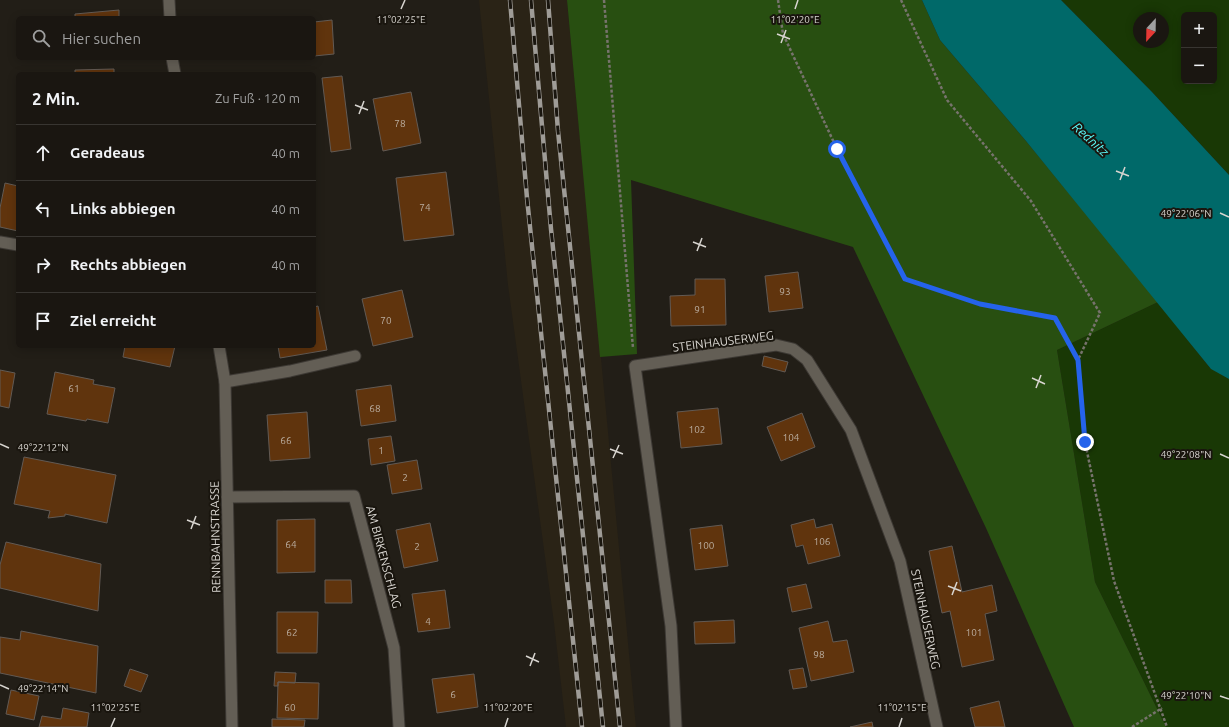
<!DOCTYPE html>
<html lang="de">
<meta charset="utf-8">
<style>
:root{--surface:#1a1611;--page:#27231f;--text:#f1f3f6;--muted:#9f9f9f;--line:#383531}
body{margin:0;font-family:Ubuntu,sans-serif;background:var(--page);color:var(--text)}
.controls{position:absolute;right:12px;top:12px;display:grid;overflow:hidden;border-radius:6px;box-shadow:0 2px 10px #0003}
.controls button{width:36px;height:36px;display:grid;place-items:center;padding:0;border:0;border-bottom:1px solid var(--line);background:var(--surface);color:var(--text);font:20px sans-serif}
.compass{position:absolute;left:1133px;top:12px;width:36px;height:36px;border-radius:50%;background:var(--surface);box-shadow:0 2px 10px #0003;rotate:202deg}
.stop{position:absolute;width:12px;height:12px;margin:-9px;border:3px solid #2563eb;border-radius:50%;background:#fff}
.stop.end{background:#2563eb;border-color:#fff;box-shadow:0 1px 4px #0008}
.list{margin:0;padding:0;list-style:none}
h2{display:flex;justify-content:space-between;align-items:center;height:52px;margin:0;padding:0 16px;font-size:17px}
h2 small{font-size:13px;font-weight:400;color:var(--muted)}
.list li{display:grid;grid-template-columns:26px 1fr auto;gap:12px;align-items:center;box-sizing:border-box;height:56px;padding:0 16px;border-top:1px solid var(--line)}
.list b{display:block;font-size:15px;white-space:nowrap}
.list em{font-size:13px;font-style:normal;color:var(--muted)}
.icon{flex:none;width:22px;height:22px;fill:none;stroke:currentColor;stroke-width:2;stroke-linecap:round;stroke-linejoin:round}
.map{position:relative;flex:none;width:1229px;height:727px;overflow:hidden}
.search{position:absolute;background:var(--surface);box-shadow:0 2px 10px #0003;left:16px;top:16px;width:300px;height:44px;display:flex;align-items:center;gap:10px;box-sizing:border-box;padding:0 14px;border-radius:6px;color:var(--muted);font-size:15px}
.panel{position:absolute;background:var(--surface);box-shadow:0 2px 10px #0003;left:16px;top:72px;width:300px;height:276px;border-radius:6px}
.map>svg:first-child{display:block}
</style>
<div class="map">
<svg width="1229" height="727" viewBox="0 0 1229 727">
<rect width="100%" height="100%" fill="#221e17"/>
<path fill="#2a2316" d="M 479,0 L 567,0 L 636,727 L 566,727 L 554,623 L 508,285 Z"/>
<path fill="#193805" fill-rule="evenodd" d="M 1061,0 L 1229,0 L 1229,175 L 1152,92 ZM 1184,15 L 1214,15 L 1214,81 L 1184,81 ZM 1139,18 L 1163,18 L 1163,42 L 1139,42 Z
M 1158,302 L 1210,368 L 1229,379 L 1229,727 L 1166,727 L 1095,582 L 1057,350 Z"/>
<path fill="#284f11" d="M 567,0 L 922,0 L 940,40 L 1026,141 L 1158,302 L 1057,350 L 1095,582 L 1166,727 L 1074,727 L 986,528 L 853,247 L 631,180 L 637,354 L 600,357 Z"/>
<path fill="#006969" d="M 922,0 L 1061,0 L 1152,92 L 1229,175 L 1229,379 L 1211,369 L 1026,141 L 940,40 Z"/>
<path fill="#60340d" stroke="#625a54" d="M 119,10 L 119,18 L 75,18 L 75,14 Z
M 332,20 L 334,54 L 314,56 L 314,22 Z
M 114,69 L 114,74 L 75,74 L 75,70 Z
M 342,76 L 351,149 L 331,152 L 322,78 Z
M 411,92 L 421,143 L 383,151 L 373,99 Z
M 446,172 L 454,235 L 404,241 L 396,178 Z
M 5,183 L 18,186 L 18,231 L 0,227 L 0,208 Z
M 798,272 L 803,308 L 769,312 L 765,276 Z
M 695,279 L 725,279 L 726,325 L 671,326 L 670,296 L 695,295 Z
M 402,290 L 413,337 L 373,346 L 362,299 Z
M 318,306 L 327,350 L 280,358 L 278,346 L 314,346 L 314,307 Z
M 125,346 L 175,346 L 170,367 L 123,357 Z
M 764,356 L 788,362 L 785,372 L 762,366 Z
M 0,370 L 15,373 L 9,408 L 0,406 Z
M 55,372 L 94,380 L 93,384 L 115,388 L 108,423 L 87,419 L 86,421 L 47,414 Z
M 391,385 L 396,421 L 361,426 L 356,390 Z
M 718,408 L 722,444 L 681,448 L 677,412 Z
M 307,412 L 310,458 L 270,461 L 267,415 Z
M 802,413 L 815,447 L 781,461 L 767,427 Z
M 391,436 L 395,461 L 371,465 L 368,439 Z
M 24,457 L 116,475 L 107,523 L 65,514 L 65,516 L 48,518 L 50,511 L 14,504 Z
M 417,460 L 422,489 L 392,494 L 387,465 Z
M 315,519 L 315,572 L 277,573 L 277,520 Z
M 814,519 L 816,528 L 832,524 L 840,556 L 808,564 L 803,545 L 796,547 L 791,525 Z
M 430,523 L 438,561 L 404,568 L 396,530 Z
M 722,525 L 728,566 L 695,570 L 690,529 Z
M 6,542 L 101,564 L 98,611 L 0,588 L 0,565 Z
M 952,546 L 962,592 L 992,585 L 997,611 L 985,614 L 994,660 L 962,667 L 950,611 L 942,613 L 929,551 Z
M 325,580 L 351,580 L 352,603 L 325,603 Z
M 806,584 L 812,608 L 792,612 L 787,588 Z
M 445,590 L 450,628 L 418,632 L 412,594 Z
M 277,612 L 318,612 L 317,653 L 277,653 Z
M 734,620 L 735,643 L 695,644 L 694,622 Z
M 828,621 L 833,642 L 847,640 L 854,672 L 811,681 L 799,628 Z
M 21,631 L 98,646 L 96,693 L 0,673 L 0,637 L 20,640 Z
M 803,668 L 807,687 L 793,689 L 789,670 Z
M 130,669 L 148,675 L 141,692 L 124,686 Z
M 275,672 L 296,673 L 295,683 L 278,682 L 278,686 L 274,686 Z
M 474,674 L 478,707 L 437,713 L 432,679 Z
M 278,682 L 319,683 L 318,719 L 277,718 Z
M 11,690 L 39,696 L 34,720 L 6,714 Z
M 999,701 L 1005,727 L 975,727 L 970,708 Z
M 63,708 L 89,713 L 87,727 L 39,727 L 42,716 L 61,719 Z
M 272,719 L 305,720 L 304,727 L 272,727 Z
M 872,722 L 873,727 L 850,727 Z"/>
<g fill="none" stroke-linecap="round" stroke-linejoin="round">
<g stroke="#3d3934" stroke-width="13">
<path id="service" d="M 225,382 L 290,371 L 355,356"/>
</g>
<g stroke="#3d3934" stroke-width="13">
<path id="minor" d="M 169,0 L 170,18
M 172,58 L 175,74
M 0,242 L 18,245
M 219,346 L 225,382 L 232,727
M 227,497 L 354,496 L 394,648 L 399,727
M 676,727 L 671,626 L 635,366 L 776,345 L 793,349 L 807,360 L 851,430 L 900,561 L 937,727"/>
</g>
<path stroke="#77736d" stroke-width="2.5" stroke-dasharray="3 2" stroke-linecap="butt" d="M 604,0 L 633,348
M 778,0 L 783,34 L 837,149 L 905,279 L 980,304 L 1055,319 L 1078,360
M 901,0 L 947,100 L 1031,201 L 1100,313 L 1078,360 L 1085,442 L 1114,581 L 1167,727
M 1132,727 L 1162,708"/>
<use href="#service" stroke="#635e55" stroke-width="11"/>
<use href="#minor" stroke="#635e55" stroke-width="11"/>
<g stroke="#9f9c97" stroke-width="4.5">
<path id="rail" d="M 510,0 L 527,198 L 582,727
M 531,0 L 551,229 L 603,727
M 548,0 L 558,131 L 620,727"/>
</g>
<use href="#rail" stroke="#19150e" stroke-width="3" stroke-dasharray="9" stroke-linecap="butt"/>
</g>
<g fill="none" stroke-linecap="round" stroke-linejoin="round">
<path stroke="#2563eb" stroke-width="5" d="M 837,149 L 905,279 L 980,304 L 1055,318 L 1078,360 L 1085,442"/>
</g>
<path fill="none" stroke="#d8d5d0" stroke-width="1.5" d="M 401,9 L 405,0M 795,9 L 798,0M 777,34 L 790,39M 781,43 L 786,30M 355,105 L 368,110M 359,114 L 364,101M 1116,171 L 1129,176M 1120,180 L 1125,167M 1220,213 L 1229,217M 693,242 L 706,247M 697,251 L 702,238M 1032,378 L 1045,384M 1036,388 L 1041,375M 0,444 L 9,448M 610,449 L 623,454M 1220,454 L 1229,458M 613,458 L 619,445M 187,520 L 200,525M 191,529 L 196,516M 948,586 L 961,591M 952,595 L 957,582M 526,656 L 539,662M 530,666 L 535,653M 0,685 L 9,689M 1220,696 L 1229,699M 111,727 L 115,718M 505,727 L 508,718M 899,727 L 902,718"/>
<g text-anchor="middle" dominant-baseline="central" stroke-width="4" stroke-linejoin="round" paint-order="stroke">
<g font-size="10" fill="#baad9f">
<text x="400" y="123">78</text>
<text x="425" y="207">74</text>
<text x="785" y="291">93</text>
<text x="700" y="309">91</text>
<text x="386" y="320">70</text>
<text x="74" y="388">61</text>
<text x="375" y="408">68</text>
<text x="697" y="429">102</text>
<text x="791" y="437">104</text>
<text x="286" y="440">66</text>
<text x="381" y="450">1</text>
<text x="405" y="477">2</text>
<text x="822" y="541">106</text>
<text x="291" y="544">64</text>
<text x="706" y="545">100</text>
<text x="417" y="546">2</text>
<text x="428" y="621">4</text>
<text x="292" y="632">62</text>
<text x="974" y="632">101</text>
<text x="819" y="654">98</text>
<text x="453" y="694">6</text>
<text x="290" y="707">60</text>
</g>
<g font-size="12" fill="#d8d5d0" stroke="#19150e">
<text transform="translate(723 341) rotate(-7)">STEINHAUSERWEG</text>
<text transform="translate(215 537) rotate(-91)">RENNBAHNSTRASSE</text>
<text transform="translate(384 557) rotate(75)">AM BIRKENSCHLAG</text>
<text transform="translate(926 619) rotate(78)">STEINHAUSERWEG</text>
</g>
<g font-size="13" font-style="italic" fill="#5af9f9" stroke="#19150e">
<text transform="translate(1091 139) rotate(42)">Rednitz</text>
</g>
</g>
<g font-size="10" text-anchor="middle" fill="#d8d5d0" stroke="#19150e" stroke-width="4" stroke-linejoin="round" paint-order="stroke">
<text x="401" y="23">11°02'25"E</text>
<text x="795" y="23">11°02'20"E</text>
<text x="1186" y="217">49°22'06"N</text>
<text x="43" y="451">49°22'12"N</text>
<text x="1186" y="458">49°22'08"N</text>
<text x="43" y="692">49°22'14"N</text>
<text x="1186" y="699">49°22'10"N</text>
<text x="115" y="711">11°02'25"E</text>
<text x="508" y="711">11°02'20"E</text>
<text x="902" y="711">11°02'15"E</text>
</g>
</svg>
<div class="controls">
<button>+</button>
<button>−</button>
</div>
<svg class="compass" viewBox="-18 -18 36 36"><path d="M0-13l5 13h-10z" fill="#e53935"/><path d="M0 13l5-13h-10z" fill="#9f9f9f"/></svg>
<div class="stop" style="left:837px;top:149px"></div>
<div class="stop end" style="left:1085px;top:442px"></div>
<div class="search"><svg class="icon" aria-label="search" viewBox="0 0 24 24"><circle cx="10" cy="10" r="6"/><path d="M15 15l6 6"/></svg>Hier suchen</div>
<section class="panel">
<h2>2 Min.<small>Zu Fuß · 120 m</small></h2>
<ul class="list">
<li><svg class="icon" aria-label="ahead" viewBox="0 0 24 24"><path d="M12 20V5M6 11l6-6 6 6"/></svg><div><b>Geradeaus</b></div><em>40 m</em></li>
<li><svg class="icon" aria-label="left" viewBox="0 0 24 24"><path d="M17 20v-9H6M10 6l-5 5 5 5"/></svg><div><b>Links abbiegen</b></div><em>40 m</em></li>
<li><svg class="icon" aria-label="right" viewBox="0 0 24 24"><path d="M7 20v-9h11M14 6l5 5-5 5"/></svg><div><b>Rechts abbiegen</b></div><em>40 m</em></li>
<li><svg class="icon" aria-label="arrive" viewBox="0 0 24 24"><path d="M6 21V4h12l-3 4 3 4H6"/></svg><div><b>Ziel erreicht</b></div></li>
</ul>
</section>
</div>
